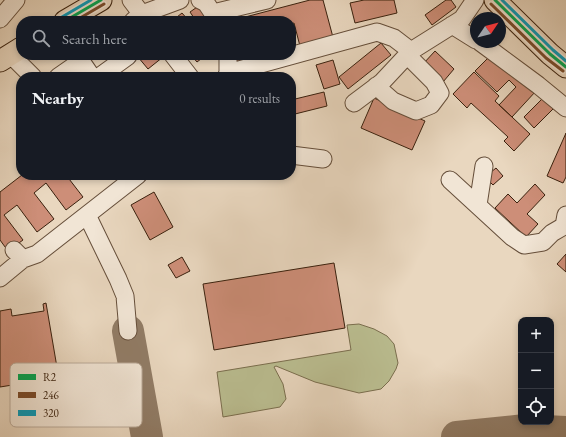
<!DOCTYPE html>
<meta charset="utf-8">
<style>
:root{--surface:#171b24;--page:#20242c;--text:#f1f3f6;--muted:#9ea1a6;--line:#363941}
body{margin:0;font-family:"EB Garamond",serif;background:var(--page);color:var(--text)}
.controls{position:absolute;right:12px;bottom:12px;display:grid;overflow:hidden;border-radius:8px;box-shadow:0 2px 6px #0003}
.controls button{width:36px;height:36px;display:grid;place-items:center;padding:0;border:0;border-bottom:1px solid var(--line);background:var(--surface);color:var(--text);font:20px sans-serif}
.compass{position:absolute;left:470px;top:12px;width:36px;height:36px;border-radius:50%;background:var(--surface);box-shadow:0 2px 6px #0003;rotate:55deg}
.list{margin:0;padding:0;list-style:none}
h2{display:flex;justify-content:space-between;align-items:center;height:52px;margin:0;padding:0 16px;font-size:17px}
h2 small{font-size:13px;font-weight:400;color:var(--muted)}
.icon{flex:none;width:22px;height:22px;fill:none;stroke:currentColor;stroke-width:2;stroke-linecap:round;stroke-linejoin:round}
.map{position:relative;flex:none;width:566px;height:437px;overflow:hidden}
.search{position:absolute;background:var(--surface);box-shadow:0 2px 6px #0003;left:16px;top:16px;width:280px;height:44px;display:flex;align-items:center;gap:10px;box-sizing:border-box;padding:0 14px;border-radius:16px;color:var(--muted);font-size:15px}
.panel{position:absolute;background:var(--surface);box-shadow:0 2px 6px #0003;left:16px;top:72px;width:280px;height:108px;border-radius:16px}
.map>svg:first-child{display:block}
</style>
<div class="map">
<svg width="566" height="437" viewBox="0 0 566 437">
<rect width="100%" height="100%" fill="#e9d7bf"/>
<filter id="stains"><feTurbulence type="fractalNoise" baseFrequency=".005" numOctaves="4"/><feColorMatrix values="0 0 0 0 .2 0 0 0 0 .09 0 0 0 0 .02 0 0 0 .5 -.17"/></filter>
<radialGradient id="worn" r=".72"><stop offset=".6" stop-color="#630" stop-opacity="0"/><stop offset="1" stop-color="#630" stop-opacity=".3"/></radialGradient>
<path fill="#babd90" stroke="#7a6e4e" d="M 359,324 L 374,329 L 387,336 L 394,344 L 398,363 L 396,369 L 389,381 L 381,389 L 359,393 L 315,382 L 276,366 L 274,367 L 283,384 L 286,399 L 280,407 L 223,417 L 217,372 L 351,350 L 347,325 Z"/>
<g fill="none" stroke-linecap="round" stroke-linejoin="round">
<path stroke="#917c66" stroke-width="32" d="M 128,331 L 147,437
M 457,437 L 525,430 L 566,432"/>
</g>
<path fill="#cd8e78" stroke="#39200d" d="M 310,0 L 323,0 L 334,41 L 301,50 L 294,23 L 291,24 L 291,21 L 230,21 Z
M 364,0 L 394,0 L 397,13 L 355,23 L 350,3 Z
M 446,0 L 451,0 L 456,7 L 432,25 L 425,15 Z
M 200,5 L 212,21 L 196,21 L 190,12 Z
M 182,13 L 189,21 L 172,21 Z
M 381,43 L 391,55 L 348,89 L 339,77 Z
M 435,51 L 454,69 L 443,82 L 423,64 Z
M 140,55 L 161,55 L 163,57 L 148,69 L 138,57 Z
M 191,55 L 206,55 L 197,62 Z
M 234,55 L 268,55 L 237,65 Z
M 491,55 L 536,91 L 512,117 L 499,105 L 516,87 L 509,80 L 497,92 L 475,71 Z
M 333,60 L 340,84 L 324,89 L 316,65 Z
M 474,72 L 499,96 L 495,101 L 530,134 L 514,151 L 504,141 L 508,137 L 471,103 L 467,108 L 453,94 Z
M 324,92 L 327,106 L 291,115 L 291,100 Z
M 374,98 L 425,121 L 412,150 L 361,128 Z
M 543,98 L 554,108 L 534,128 L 524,117 Z
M 566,133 L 566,177 L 563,183 L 547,176 Z
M 496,168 L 503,176 L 493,185 L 485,177 Z
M 22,175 L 66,175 L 83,197 L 66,210 L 46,183 L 34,193 L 54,219 L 37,232 L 17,205 L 4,215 L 23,240 L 8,251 L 0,240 L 0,192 Z
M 535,184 L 545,195 L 527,214 L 538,224 L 526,237 L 495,208 L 508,194 L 517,203 Z
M 154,192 L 173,227 L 150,240 L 131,205 Z
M 566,254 L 566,272 L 557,264 Z
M 182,257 L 190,271 L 176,278 L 168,265 Z
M 334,263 L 345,328 L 214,350 L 203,284 Z
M 46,303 L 60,385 L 57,386 L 56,378 L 0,387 L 0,311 L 11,309 L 12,316 L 44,311 L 43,304 Z"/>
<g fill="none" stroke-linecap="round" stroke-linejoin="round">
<g stroke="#654e3a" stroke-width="19">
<path id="minor" d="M 131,0 L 147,21
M 200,0 L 206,3 L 218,21
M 213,13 L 267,0
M 0,19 L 16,0
M 133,21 L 142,14 L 180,0
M 452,25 L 476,40
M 480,42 L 538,85 L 566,108
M 10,54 L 33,77
M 173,55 L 190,77
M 228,73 L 377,32 L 394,38 L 411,51
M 58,77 L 81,61 L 92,77
M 99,77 L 128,56
M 226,77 L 228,73 L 228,55
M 376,86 L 393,101 L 416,111 L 431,105 L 440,93 L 434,82 L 407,55
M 354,103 L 382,82 L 411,51 L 462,19 L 475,0
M 291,155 L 323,159
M 450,180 L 512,237 L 524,245 L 543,242 L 552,233 L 564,226 L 566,215
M 478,205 L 484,166
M 87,215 L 118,279 L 125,296 L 128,331
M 14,250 L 23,259 L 37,254 L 138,175
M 0,278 L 23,259"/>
</g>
<g stroke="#39200d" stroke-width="23">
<path id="major" d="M 495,0 L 550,54 L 566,67
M 65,21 L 101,0
M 0,61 L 21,48"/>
</g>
<use href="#minor" stroke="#f1e5d5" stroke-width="17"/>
<use href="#major" stroke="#e9d7bf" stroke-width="21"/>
<g stroke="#f1e5d5" stroke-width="6">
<path id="bus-1" d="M 495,0 L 550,54 L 566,67
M 65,21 L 101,0"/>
</g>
<g stroke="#f1e5d5" stroke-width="6">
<path id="bus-2" d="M 491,4 L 546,58 L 563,71
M 75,21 L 104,4"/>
</g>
<g stroke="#f1e5d5" stroke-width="6">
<path id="bus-3" d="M 502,0 L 553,50 L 566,61
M 62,17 L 91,0"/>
</g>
<use href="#bus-1" stroke="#00a651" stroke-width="3"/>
<use href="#bus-2" stroke="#7a4b2a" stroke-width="3"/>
<use href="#bus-3" stroke="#069bbb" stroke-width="3"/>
</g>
<rect x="10" y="363" width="132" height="64" rx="6" fill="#f1e5d5" stroke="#baaa99" stroke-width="1"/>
<rect x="18" y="374" width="18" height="6" fill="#00a651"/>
<rect x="18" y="392" width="18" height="6" fill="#7a4b2a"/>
<rect x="18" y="410" width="18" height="6" fill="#069bbb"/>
<g font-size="11" fill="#39200d">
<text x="43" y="381">R2</text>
<text x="43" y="399">246</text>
<text x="43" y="417">320</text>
</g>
<rect width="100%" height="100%" filter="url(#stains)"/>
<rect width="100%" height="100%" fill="url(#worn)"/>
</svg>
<div class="controls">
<button>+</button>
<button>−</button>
<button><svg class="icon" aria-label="locate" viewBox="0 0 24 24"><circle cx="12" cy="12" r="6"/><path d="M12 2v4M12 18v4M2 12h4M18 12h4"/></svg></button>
</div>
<svg class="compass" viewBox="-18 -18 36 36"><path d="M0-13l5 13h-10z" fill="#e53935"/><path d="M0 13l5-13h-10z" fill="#9ea1a6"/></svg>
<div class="search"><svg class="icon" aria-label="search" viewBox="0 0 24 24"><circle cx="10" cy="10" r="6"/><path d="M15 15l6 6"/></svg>Search here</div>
<section class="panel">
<h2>Nearby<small>0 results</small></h2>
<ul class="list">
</ul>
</section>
</div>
